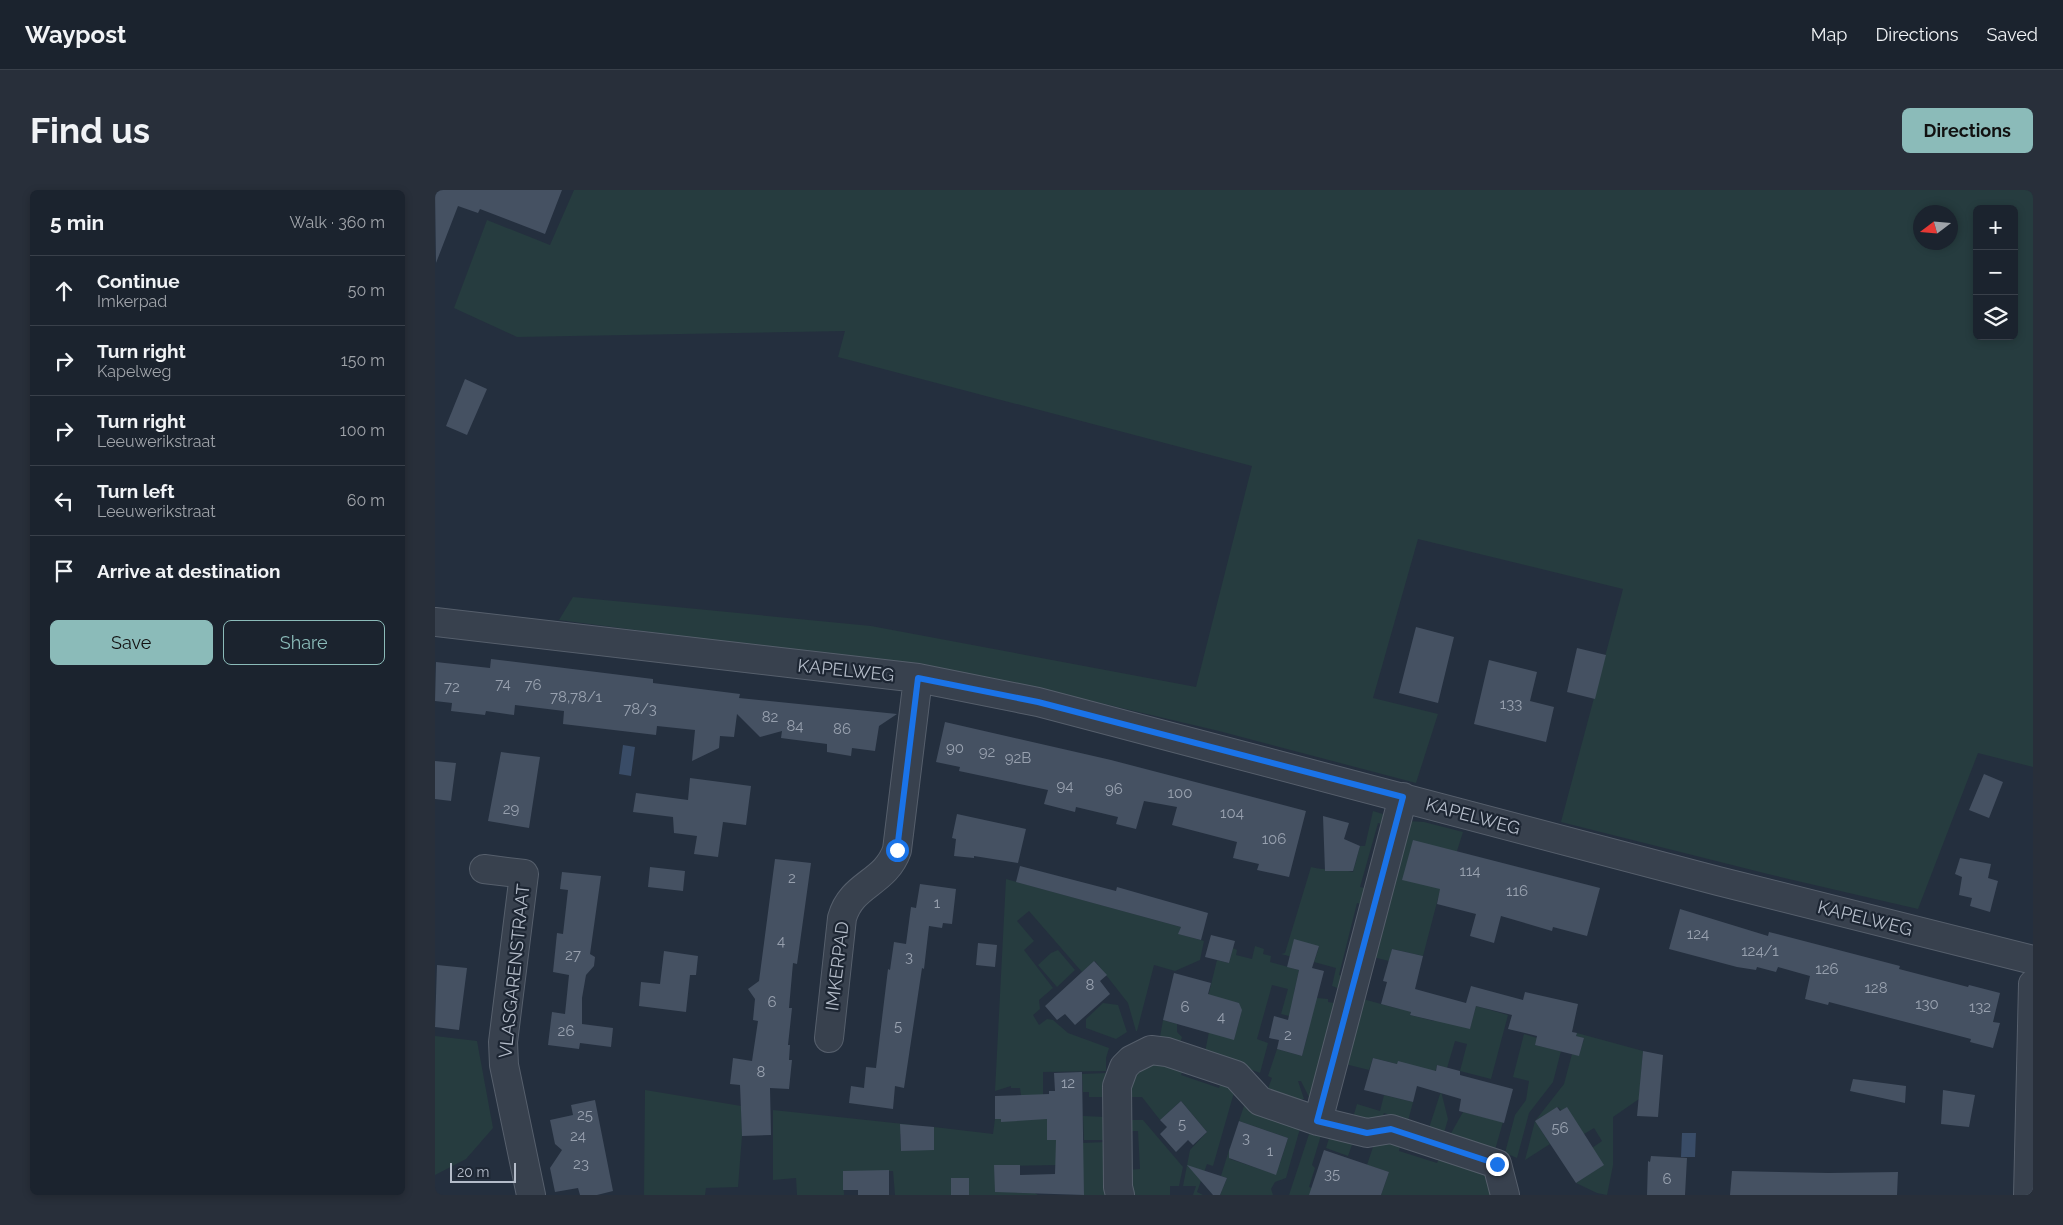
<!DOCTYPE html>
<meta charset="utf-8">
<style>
:root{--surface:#1b232e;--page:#282f3a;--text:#f1f3f6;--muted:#a0a4aa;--line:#39404a;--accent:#8bbbb9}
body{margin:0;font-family:Raleway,sans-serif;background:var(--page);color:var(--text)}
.controls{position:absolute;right:15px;top:15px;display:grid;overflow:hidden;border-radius:8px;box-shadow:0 2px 8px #0003}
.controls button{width:45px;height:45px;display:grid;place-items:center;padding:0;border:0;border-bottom:1px solid var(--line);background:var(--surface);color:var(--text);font:25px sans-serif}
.compass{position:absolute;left:1478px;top:15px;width:45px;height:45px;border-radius:50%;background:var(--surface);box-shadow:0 2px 8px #0003;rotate:254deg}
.scale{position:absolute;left:15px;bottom:12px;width:66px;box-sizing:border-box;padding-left:5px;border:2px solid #b4bcc9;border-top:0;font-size:14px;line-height:18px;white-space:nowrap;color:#b4bcc9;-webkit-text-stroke:4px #1d2633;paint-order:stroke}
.stop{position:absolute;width:15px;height:15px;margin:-11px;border:4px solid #1a73e8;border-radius:50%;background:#fff}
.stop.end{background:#1a73e8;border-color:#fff;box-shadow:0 1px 5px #0008}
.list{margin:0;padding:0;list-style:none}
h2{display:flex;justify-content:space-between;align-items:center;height:65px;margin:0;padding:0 20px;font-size:21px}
h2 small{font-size:16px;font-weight:400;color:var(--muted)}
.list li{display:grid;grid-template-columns:32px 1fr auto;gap:15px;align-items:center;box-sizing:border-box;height:70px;padding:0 20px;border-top:1px solid var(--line)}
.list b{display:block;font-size:19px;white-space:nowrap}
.list p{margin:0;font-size:16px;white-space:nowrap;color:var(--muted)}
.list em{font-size:16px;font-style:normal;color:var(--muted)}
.actions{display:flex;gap:10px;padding:15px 20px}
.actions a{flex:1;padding:11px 0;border:1px solid var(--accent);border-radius:8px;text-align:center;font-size:18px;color:var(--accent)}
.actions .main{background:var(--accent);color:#111}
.icon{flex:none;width:28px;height:28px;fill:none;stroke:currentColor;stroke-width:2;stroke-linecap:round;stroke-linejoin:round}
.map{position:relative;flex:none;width:1598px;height:1005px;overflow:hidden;border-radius:8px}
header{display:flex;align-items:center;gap:30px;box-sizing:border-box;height:70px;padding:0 25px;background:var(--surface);border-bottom:1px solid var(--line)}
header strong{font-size:24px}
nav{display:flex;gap:28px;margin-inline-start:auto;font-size:18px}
.intro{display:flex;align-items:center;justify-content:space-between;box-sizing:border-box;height:120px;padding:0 30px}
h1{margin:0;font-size:35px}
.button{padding:12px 22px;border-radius:8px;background:var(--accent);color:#111;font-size:18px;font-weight:700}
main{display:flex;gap:30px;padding:0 30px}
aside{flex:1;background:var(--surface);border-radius:8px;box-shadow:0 2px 8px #0003}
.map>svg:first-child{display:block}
</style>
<header>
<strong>Waypost</strong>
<nav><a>Map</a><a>Directions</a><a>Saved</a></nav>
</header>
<div class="intro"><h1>Find us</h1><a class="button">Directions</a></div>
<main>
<aside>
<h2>5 min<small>Walk · 360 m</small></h2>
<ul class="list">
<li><svg class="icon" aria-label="ahead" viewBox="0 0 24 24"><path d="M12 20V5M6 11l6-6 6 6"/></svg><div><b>Continue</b><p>Imkerpad</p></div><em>50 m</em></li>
<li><svg class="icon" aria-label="right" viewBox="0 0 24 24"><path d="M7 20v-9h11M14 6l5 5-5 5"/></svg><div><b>Turn right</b><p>Kapelweg</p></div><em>150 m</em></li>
<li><svg class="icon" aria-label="right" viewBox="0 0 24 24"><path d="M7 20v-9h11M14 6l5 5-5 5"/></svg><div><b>Turn right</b><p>Leeuwerikstraat</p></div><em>100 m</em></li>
<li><svg class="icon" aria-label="left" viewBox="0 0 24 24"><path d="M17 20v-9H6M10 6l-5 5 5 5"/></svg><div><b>Turn left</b><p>Leeuwerikstraat</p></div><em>60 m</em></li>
<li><svg class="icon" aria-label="arrive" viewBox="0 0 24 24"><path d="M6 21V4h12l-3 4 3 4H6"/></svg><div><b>Arrive at destination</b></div></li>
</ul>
<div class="actions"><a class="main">Save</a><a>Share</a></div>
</aside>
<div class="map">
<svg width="1598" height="1005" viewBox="0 0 1598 1005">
<rect width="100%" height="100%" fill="#242f3e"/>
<path fill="#263c3f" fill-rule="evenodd" d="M 139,0 L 1598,0 L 1598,577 L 1543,563 L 1483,719 L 1337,685 L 1126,632 L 1188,399 L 983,349 L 938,508 L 1003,524 L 981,593 L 784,541 L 610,500 L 488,478 L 124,430 L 138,407 L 436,436 L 761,497 L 817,276 L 403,167 L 410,141 L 82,147 L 19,118 L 52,30 L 115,55 ZM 1542,19 L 1579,19 L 1579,146 L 1542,146 ZM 1486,22 L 1516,22 L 1516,52 L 1486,52 Z
M 938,621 L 951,625 L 950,635 L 943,633 L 925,697 L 934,699 L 930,715 L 922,713 L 904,785 L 912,787 L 908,800 L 897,796 L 901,778 L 879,772 L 884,757 L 865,769 L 846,764 L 850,763 L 876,677 C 892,681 902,678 918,682 L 925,656 L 930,656 Z
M 973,631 L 989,632 L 1028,642 L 1022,661 L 1007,693 L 988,766 L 957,759 L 954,771 L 938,767 Z
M 571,689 L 746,737 L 744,744 L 769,751 L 765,770 L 740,781 L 719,775 L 702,841 L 701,841 L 693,813 L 660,771 L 647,782 L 594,721 L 582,731 L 599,751 L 589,760 L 618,798 L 604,810 L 605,819 L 598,825 L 604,835 L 612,829 L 618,830 L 633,843 L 674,858 L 671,868 L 671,881 L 608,882 L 608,907 L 586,905 L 585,898 L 576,898 L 576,896 L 560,901 Z
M 820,756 L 829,759 L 828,764 L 836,766 L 835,772 L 864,780 L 859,803 L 868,806 L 862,828 L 846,824 L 853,799 L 837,795 L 822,849 L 833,853 L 825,883 L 770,862 L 774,842 L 799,849 L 806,824 L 804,823 L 804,813 L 773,807 L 782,770 L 794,773 L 798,758 L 802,760 L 801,765 L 817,769 Z
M 623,760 L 640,780 L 622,797 L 603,775 L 616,763 Z
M 970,797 L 977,817 L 975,825 L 999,831 L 1001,824 L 1035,838 L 1041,816 L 1073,825 L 1056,889 L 1025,881 L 1032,854 L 1020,851 L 1012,878 L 1002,875 L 997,895 L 962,874 L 938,868 L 934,880 L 910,874 L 928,809 L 964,819 Z
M 871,807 L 893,809 L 893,812 L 905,814 L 877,905 L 874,907 L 866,891 L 863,891 L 869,909 L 864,910 L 832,901 L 837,888 L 833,886 L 842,859 L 867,866 L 873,843 Z
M 668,813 L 683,815 L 692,842 L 681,849 L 651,838 L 651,829 Z
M 728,830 L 742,834 L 742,842 L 747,847 L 745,853 L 725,847 Z
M 1142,843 L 1208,861 L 1204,909 L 1178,927 L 1178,975 L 1172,1005 L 1162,1003 L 1141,993 L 1168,975 L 1157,958 L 1167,951 L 1159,938 L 1149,944 L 1123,917 L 1100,931 L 1115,954 L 1090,970 L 1100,931 L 1129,894 L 1137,864 L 1144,865 L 1149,849 L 1141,846 Z
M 1089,844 L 1102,848 L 1100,855 L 1126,861 L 1118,892 L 1094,923 L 1082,968 L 1070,963 L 1080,925 L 1091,910 L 1094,891 L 1078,887 Z
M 0,846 L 42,851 L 58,938 L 31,969 L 0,985 Z
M 716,874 L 749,877 L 746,885 L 784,898 L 787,890 L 800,899 L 778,976 L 772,974 L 762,1002 L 768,1005 L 758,1005 L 761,996 L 748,996 L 755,960 L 772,942 L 746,911 L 725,930 L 707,907 L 692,907 L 698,887 Z
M 671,883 L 671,907 L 654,907 L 654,902 L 648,902 L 647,884 Z
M 210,900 L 306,916 L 307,946 L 303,997 L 271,998 L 270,1005 L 209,1005 Z
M 1006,901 L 1013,929 L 1009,943 L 994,938 Z
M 949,905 L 978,912 L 973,931 L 949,923 L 945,933 L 917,931 L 922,914 L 945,921 Z
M 809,916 L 866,935 L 851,988 L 840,992 L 836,999 L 838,1005 L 785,1005 L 792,988 L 786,986 L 795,957 L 795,969 L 837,983 L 845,973 L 853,948 L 804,931 Z
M 615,918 L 613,950 L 621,950 L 621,954 L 672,952 L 672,1005 L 649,1005 L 648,984 L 623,975 L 559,976 L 603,1005 L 460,1005 L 458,981 L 408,981 L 409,1005 L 362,1005 L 361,988 L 338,990 L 338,920 L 478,935 L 478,944 L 465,944 L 466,961 L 499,959 L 499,937 L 558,944 L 560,929 Z
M 1028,922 L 1068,932 L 1060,960 L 1015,945 Z
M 648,926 L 671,927 L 672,950 L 649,950 Z
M 692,930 L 708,930 L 748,977 L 744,996 L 735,996 L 735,1005 L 695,1005 L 693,980 L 705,979 L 703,941 L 693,941 Z
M 876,938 L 887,942 L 877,975 L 880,978 L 874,997 L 894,1005 L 854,1005 Z
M 895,945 L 918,952 L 913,966 L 891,958 Z
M 966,950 L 964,961 L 1002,973 L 1006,964 L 1049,979 L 1062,1005 L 946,1005 L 954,982 L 932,975 L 940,951 Z"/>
<path fill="#394c67" d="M 188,555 L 200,557 L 196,586 L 184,584 Z
M 1247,943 L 1261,943 L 1260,967 L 1246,967 Z"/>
<path fill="#455162" d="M 0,0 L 127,0 L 110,44 L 45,19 L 43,23 L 23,16 L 1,73 Z
M 30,189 L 52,199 L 32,245 L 11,236 Z
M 981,437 L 1019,447 L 1003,513 L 964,503 Z
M 1142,458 L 1171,465 L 1160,509 L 1132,502 Z
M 56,469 L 218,489 L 218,493 L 305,504 L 304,508 L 462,524 L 444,536 L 440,561 L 417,558 L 416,566 L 392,562 L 392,554 L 346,548 L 347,541 L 325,547 L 302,524 L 299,547 L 285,546 L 284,558 L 257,571 L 260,540 L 222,536 L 221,545 L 128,534 L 129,521 L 80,515 L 79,525 L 51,521 L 50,525 L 16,521 L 17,513 L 0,511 L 1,472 L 55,478 Z
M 1054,470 L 1102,482 L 1095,511 L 1119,517 L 1111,552 L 1039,534 Z
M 510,532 L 676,570 L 871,621 L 854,687 L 822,680 L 824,674 L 798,668 L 802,652 L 737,635 L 742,617 L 709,611 L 701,639 L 681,634 L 683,627 L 641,617 L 640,622 L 609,614 L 613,600 L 524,581 L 525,577 L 501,572 Z
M 66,562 L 105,567 L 94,638 L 53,631 Z
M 0,571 L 21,573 L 16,611 L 0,609 Z
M 1549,584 L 1568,592 L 1554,628 L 1534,620 Z
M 255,588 L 316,596 L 311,635 L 288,632 L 283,667 L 259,664 L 262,646 L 239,643 L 238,627 L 198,622 L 201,603 L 253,610 Z
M 522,624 L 591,639 L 583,673 L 539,666 L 539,668 L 519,666 L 521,649 L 517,648 Z
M 888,626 L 914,633 L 909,649 L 925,656 L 918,681 L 890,681 Z
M 978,650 L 1165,698 L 1152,746 L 1118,737 L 1117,741 L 1066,726 L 1059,753 L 1035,746 L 1041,724 L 1002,714 L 1005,699 L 967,690 Z
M 1525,668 L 1556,674 L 1553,688 L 1563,691 L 1555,722 L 1535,716 L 1537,708 L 1524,705 L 1527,687 L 1520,684 Z
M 340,669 L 376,673 L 362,774 L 358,773 L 354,818 L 357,818 L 353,855 L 355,855 L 354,870 L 357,870 L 354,899 L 335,898 L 336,945 L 307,946 L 305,895 L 295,894 L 298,868 L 317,871 L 323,831 L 318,830 L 320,809 L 313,799 L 324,791 Z
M 585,676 L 681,701 L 682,697 L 773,723 L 766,750 L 743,744 L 746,737 L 581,692 Z
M 215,677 L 250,681 L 248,701 L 213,697 Z
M 127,682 L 166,686 L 155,764 L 160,767 L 159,776 L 151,785 L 147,808 L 147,834 L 178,838 L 176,857 L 145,853 L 144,859 L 113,855 L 117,822 L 130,824 L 134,785 L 118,782 L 122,743 L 128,744 L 133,700 L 125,699 Z
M 485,694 L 521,699 L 517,734 L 508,733 L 507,738 L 494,736 L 489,779 L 487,778 L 469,898 L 460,896 L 458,919 L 414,913 L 416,896 L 429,898 L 431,877 L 441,878 L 453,779 L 455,780 L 459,752 L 471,754 L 476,717 L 481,718 Z
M 1245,719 L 1333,746 L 1334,742 L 1465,776 L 1464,779 L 1533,797 L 1534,795 L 1565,803 L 1558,832 L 1565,833 L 1558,858 L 1535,852 L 1536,849 L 1394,812 L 1393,815 L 1370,809 L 1375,786 L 1343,777 L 1341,782 L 1322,777 L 1321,780 L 1302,777 L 1234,759 Z
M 776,745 L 800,751 L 794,773 L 770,767 Z
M 859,749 L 884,756 L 877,778 L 889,781 L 867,866 L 842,859 L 844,850 L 834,848 L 839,826 L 853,830 L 864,780 L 852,777 Z
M 543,753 L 562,755 L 560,777 L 541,775 Z
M 957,759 L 988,766 L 980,799 L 1031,813 L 1036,796 L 1088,810 L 1090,802 L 1143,814 L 1137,842 L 1142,843 L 1141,846 L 1149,848 L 1144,866 L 1100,855 L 1102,846 L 1073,839 L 1077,825 L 1041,816 L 1035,839 L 975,825 L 976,822 L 946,814 L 952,792 L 948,791 Z
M 229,761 L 263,766 L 261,785 L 255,785 L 251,822 L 204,816 L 206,792 L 225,794 Z
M 659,771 L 672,785 L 665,791 L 675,804 L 640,835 L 630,824 L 622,830 L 610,816 Z
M 2,775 L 32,778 L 24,840 L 0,837 Z
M 739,783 L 776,793 L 773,804 L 804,813 L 807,820 L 799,850 L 728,830 Z
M 1208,861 L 1228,865 L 1223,927 L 1202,926 Z
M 938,868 L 962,874 L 963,871 L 1001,881 L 1002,875 L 1025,881 L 1025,885 L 1078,899 L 1069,933 L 1024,921 L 1026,909 L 982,896 L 978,912 L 929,900 Z
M 647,882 L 649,1005 L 560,1002 L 559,975 L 585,975 L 585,985 L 620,984 L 621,950 L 612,950 L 612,929 L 566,932 L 566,929 L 560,929 L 560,906 L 614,904 L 614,901 L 620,901 L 619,883 Z
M 1418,889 L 1471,896 L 1470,913 L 1415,901 Z
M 1508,900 L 1540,905 L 1534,937 L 1506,934 Z
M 160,910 L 178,1001 L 162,1005 L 145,1005 L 143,998 L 120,1002 L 115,978 L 127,960 L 120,954 L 115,930 L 138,925 L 136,915 Z
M 746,911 L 772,942 L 758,955 L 753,950 L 741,962 L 725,944 L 732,937 L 725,930 Z
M 1122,917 L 1125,921 L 1132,917 L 1169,975 L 1141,993 L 1100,931 Z
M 804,931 L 853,948 L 841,985 L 794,968 L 794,961 Z
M 465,934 L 499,937 L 499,960 L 466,961 Z
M 889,960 L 954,982 L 946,1005 L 874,1005 Z
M 1216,966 L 1252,968 L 1250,1005 L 1212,1005 L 1213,971 L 1215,972 Z
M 752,975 L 792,988 L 785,1005 L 778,1005 Z
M 454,980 L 454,1005 L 423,1005 L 423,1000 L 408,1000 L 408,981 Z
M 1297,981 L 1394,983 L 1463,982 L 1462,1005 L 1295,1005 Z
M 516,988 L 534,988 L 534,1005 L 516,1005 Z"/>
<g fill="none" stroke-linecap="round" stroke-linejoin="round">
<g stroke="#565f6c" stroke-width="30">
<path id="minor" d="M 0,432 L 483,488 L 603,512 L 1283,691 L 1598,770
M 49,679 L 89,684 L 68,852 L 69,875 L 96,1005
M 394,848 L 407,728 C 417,693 450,694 462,660 L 483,488
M 883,931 L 968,607
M 685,1005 L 683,997 L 682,896 L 689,877 L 696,870 L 716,860 L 732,862 L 801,885 L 825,911 L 883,931 L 932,943 L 956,939 L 1062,974 L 1070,1005
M 1593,1005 L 1598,794"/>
</g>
<use href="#minor" stroke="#38414e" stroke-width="28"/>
</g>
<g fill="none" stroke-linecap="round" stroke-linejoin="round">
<path stroke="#1a73e8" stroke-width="6" d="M 462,660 L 483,488 L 603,512 L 968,607 L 882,931 L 932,943 L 956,939 L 1062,974"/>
</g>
<g text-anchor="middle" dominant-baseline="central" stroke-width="4.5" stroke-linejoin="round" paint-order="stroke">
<g font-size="15" fill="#98a1af">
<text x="68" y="494">74</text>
<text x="98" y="495">76</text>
<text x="17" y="497">72</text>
<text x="141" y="507">78,78/1</text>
<text x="1076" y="514">133</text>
<text x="205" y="519">78/3</text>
<text x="335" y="527">82</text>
<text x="360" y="536">84</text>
<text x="407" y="539">86</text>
<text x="520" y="558">90</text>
<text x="552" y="562">92</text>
<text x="583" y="568">92B</text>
<text x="630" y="596">94</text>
<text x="679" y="599">96</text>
<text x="745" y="603">100</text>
<text x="76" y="619">29</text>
<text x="797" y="623">104</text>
<text x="839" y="649">106</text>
<text x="1035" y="681">114</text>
<text x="357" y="688">2</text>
<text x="1082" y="701">116</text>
<text x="502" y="713">1</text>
<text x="1263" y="744">124</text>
<text x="346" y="751">4</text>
<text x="1325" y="761">124/1</text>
<text x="138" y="765">27</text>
<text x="474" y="767">3</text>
<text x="1392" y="779">126</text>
<text x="655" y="795">8</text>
<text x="1441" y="798">128</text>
<text x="337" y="812">6</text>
<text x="1492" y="814">130</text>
<text x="750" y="817">6</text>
<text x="1545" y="817">132</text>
<text x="786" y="827">4</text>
<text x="463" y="836">5</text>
<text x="131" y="841">26</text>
<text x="853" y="845">2</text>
<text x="326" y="882">8</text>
<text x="633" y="893">12</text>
<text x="150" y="925">25</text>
<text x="747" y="934">5</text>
<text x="1125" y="938">56</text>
<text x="143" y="946">24</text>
<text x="811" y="948">3</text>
<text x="835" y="961">1</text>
<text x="146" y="974">23</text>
<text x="897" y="984">35</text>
<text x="1232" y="989">6</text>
</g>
<g font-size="18" fill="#b4bcc9" stroke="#1d2633">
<text transform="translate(411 480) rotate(6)">KAPELWEG</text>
<text transform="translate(1038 626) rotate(15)">KAPELWEG</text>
<text transform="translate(1430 728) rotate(14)">KAPELWEG</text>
<text transform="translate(402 776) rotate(-83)">IMKERPAD</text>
<text transform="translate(79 781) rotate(-84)">VLASGARENSTRAAT</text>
</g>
</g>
</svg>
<div class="controls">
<button>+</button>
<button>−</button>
<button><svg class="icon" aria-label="layers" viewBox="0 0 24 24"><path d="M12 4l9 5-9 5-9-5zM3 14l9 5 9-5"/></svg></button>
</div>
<svg class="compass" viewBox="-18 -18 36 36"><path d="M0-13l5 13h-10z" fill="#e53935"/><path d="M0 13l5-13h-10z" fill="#a0a4aa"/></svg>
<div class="scale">20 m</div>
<div class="stop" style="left:462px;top:660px"></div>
<div class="stop end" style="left:1062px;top:974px"></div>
</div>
</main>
